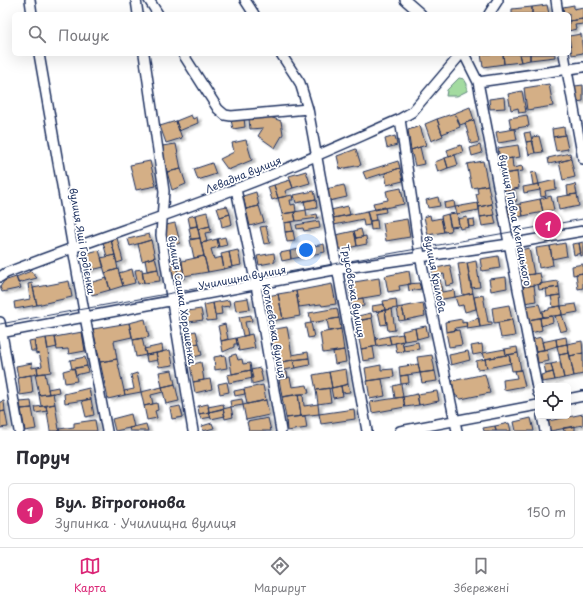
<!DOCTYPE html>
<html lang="uk">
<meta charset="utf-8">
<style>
:root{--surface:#fff;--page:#f7f7f7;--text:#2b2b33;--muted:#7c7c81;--line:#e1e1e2;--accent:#db2777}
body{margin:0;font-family:"Playpen Sans",sans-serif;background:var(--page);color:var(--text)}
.controls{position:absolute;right:12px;bottom:12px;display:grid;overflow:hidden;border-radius:6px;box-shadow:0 4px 16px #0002}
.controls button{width:36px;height:36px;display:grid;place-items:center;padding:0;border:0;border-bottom:1px solid var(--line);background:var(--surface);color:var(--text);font:20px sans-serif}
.you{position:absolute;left:306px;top:250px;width:14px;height:14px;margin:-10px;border:3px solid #fff;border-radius:50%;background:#1a73e8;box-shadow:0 0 0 6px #1a73e833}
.badge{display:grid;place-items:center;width:26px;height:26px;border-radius:50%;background:var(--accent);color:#fff;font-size:13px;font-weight:700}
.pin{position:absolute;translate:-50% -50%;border:2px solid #fff;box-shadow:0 1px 4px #0006}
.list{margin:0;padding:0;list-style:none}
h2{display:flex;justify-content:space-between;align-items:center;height:52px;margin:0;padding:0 16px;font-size:17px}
h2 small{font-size:13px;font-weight:400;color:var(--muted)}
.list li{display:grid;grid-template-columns:26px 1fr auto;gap:12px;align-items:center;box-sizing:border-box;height:56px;margin:0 8px 8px;padding:0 8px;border:1px solid var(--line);border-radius:6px}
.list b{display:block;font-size:15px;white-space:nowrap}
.list p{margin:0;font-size:13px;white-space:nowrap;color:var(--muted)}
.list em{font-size:13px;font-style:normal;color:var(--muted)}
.icon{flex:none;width:22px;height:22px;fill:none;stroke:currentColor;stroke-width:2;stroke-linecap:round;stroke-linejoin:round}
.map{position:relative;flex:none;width:583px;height:431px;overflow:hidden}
.search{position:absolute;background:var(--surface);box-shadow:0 4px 16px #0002;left:12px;right:12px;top:12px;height:44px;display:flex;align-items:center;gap:10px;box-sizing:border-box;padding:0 14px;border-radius:6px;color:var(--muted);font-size:15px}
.sheet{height:116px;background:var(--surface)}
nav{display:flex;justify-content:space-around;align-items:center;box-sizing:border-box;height:56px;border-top:1px solid var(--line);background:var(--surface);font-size:11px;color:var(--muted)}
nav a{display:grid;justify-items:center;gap:2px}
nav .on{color:var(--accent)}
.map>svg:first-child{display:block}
</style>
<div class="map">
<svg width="583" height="431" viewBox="0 0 583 431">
<defs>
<filter id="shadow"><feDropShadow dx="3.5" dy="2" stdDeviation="1" flood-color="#0004"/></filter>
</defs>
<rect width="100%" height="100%" fill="#fff"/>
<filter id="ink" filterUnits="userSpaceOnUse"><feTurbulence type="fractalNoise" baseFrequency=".025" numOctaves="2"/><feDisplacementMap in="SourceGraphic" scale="8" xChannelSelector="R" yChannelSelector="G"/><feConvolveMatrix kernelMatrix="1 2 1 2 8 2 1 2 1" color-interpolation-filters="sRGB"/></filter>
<g filter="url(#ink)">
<path fill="#a3dba0" stroke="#5f857f" d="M 459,78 L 464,79 L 467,84 L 467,91 L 457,96 L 446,96 L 447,90 Z"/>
<path fill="#d4af86" stroke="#1b2f5e" filter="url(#shadow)" d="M 547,5 L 549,14 L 532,14 L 532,7 Z
M 574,5 L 574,9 L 583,7 L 583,19 L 569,21 L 569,14 L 564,14 L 563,7 Z
M 532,7 L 532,14 L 512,14 L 512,9 Z
M 583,19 L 583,24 L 575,25 L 576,29 L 569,31 L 569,21 Z
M 581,34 L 583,53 L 572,55 L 569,36 Z
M 481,54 L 503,54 L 504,64 L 483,67 Z
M 503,54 L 519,54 L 521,62 L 504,64 Z
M 519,54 L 530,54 L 530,60 L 521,62 Z
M 530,54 L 555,54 L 555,57 L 530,60 Z
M 549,84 L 553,106 L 527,110 L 524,88 Z
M 583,85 L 583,101 L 577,102 L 575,86 Z
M 522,91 L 526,112 L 519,113 L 518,108 L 511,110 L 508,94 Z
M 504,97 L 505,108 L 490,109 L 489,99 Z
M 470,107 L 474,120 L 460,125 L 455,113 Z
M 455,113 L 460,127 L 442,134 L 437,119 Z
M 191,115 L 193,119 L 197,117 L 198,123 L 179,131 L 176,121 Z
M 527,115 L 529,126 L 511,129 L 509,118 Z
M 270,117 L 281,121 L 283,134 L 275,148 L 258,136 L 263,128 L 250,129 L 249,119 Z
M 244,118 L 245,127 L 233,129 L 231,120 Z
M 437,119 L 443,136 L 431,141 L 425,124 Z
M 474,120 L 479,142 L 471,144 L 465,123 Z
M 176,121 L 182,138 L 166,143 L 160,126 Z
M 420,126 L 426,145 L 411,150 L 408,130 Z
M 564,127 L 565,135 L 553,137 L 552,129 Z
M 515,129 L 517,140 L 498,143 L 496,132 Z
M 530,132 L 532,141 L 526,142 L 524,133 Z
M 565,135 L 568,149 L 556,151 L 553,137 Z
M 395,136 L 397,145 L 387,148 L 385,139 Z
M 539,136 L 543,152 L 535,153 L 532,137 Z
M 246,140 L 252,160 L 228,170 L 220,159 L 234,152 L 232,143 Z
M 532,141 L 535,153 L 529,155 L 526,142 Z
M 176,144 L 181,169 L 167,172 L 162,146 Z
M 461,145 L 463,152 L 449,157 L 447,150 Z
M 480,145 L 482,153 L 472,156 L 470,148 Z
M 518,145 L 520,157 L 500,160 L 498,148 Z
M 420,147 L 424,164 L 415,166 L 411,150 Z
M 356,149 L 361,165 L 340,169 L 337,156 Z
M 570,153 L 571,159 L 549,164 L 548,158 Z
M 455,155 L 458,165 L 448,168 L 445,158 Z
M 445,158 L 448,168 L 438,172 L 435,162 Z
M 512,158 L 513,168 L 522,166 L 523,171 L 502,174 L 500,160 Z
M 571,159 L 575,177 L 563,180 L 559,162 Z
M 150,161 L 156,186 L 136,190 L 130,165 Z
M 398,161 L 400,168 L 366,179 L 363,172 Z
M 483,161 L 488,185 L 472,188 L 467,164 Z
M 212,163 L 216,174 L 198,180 L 194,169 Z
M 400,168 L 403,181 L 387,185 L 385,173 Z
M 181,169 L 186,184 L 172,190 L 167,172 Z
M 306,171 L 310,183 L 293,188 L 289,176 Z
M 517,172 L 519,188 L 504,191 L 502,174 Z
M 536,172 L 539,184 L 533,185 L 531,173 Z
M 290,180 L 293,188 L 285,191 L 287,196 L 278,198 L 274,185 Z
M 555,180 L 556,189 L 545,191 L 546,196 L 541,197 L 539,184 Z
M 539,184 L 540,190 L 524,193 L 523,187 Z
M 575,184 L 577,194 L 568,195 L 567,186 Z
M 274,185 L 278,198 L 272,200 L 268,187 Z
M 344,185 L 347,197 L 329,201 L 326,189 Z
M 488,185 L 492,204 L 479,207 L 476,194 L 478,193 L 477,187 Z
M 401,188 L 404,204 L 375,210 L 373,203 L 388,200 L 386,191 Z
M 514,189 L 517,201 L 507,204 L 504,191 Z
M 314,191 L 316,199 L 296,203 L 294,195 Z
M 256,192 L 259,206 L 246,209 L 243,196 Z
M 577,194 L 579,206 L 559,210 L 557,197 Z
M 292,195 L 293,200 L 290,200 L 291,205 L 295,204 L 296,212 L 282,214 L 278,198 Z
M 551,196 L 554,210 L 543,212 L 540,199 Z
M 438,197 L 440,206 L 428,208 L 426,200 Z
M 316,199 L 317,208 L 306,210 L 304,201 Z
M 540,199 L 543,212 L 523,216 L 520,203 Z
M 454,201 L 455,207 L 445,209 L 444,203 Z
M 478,203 L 479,210 L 457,214 L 455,207 Z
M 492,204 L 494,215 L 480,217 L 479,207 Z
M 520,204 L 523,216 L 509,219 L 506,207 Z
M 227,206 L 230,214 L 220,217 L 217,208 Z
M 259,206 L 264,222 L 250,226 L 246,209 Z
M 348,206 L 350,215 L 333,218 L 331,210 Z
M 385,207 L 386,212 L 375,214 L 376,220 L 370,221 L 367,211 Z
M 306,210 L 307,216 L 317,214 L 318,218 L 296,221 L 294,212 Z
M 367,211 L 370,225 L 364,226 L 363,219 L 334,225 L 333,218 Z
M 207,212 L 210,226 L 198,229 L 195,215 Z
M 294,212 L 296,221 L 284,223 L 282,214 Z
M 457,213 L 459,226 L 451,227 L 448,214 Z
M 230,214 L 232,224 L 222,227 L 220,217 Z
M 448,214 L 451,231 L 444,232 L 441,216 Z
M 195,215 L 197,226 L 190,227 L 188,217 Z
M 430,215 L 431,220 L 441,218 L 444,232 L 428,235 L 424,217 Z
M 494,215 L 496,224 L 482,226 L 480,217 Z
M 467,217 L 469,227 L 460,229 L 458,219 Z
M 407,219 L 410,237 L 386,241 L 383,223 Z
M 474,219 L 475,226 L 469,227 L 468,220 Z
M 377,220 L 378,229 L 371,230 L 370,221 Z
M 319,221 L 320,228 L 304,231 L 303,228 L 297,229 L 296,225 Z
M 291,222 L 293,231 L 285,232 L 284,223 Z
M 175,223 L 180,243 L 175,245 L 173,236 L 165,237 L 162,226 Z
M 197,226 L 200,238 L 191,239 L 189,228 Z
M 210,226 L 211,232 L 205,233 L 207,242 L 201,243 L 198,229 Z
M 266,226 L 270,243 L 264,244 L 260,227 Z
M 361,229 L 363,237 L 356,238 L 354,231 Z
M 293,231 L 295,241 L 287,242 L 285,232 Z
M 354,231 L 357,246 L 339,250 L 336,235 Z
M 149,234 L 151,240 L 130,246 L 128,239 Z
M 366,236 L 367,244 L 357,246 L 356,238 Z
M 225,237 L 227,245 L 219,247 L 217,239 Z
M 117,238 L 123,261 L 117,263 L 111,240 Z
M 200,238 L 204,256 L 194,258 L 190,240 Z
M 217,239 L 219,247 L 211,249 L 214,259 L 222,257 L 224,269 L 208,272 L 201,243 Z
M 111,240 L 115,255 L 107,257 L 103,242 Z
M 151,240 L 155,257 L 142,261 L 138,244 Z
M 583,242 L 583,255 L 581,256 L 579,243 Z
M 565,243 L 567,256 L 552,259 L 550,246 Z
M 579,243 L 581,253 L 574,255 L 572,244 Z
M 324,244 L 325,252 L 306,256 L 304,248 Z
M 550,246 L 553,265 L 539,268 L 536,248 Z
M 304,248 L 306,256 L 291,259 L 290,251 Z
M 529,248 L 534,274 L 520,276 L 516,251 Z
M 99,250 L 104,267 L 87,271 L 83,254 Z
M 238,250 L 241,265 L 232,267 L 229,252 Z
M 290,251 L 291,259 L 282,261 L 280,253 Z
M 229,252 L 232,267 L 224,269 L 221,254 Z
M 274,253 L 275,262 L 259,265 L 257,256 Z
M 115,255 L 118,269 L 105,273 L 101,258 Z
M 204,256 L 208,272 L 184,276 L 182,261 Z
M 498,256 L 500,268 L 482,271 L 480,259 Z
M 155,257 L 158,269 L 147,271 L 145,260 Z
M 180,257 L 185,278 L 180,280 L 174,259 Z
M 174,259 L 179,276 L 172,278 L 168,260 Z
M 476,261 L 480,287 L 471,288 L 467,263 Z
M 467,263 L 473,293 L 463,295 L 458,264 Z
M 583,264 L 583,273 L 573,275 L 572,266 Z
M 450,265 L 454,284 L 446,286 L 444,274 L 433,276 L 432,269 Z
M 118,269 L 123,286 L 110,290 L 105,273 Z
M 132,269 L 135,283 L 123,286 L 119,273 Z
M 142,269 L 144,283 L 138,284 L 135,270 Z
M 158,269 L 160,281 L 144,283 L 142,272 Z
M 31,271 L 37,278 L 18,283 L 16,277 Z
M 409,271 L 411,284 L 399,286 L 400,290 L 388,292 L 385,276 Z
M 540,273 L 542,284 L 522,287 L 520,276 Z
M 583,273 L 583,288 L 578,289 L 576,274 Z
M 16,277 L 21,288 L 2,292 L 0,287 L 4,281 Z
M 506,277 L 507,288 L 491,291 L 489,279 Z
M 107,278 L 110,290 L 92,295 L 89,283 Z
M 379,278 L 381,295 L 351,300 L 348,283 Z
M 440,279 L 442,292 L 454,290 L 455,297 L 437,300 L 434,280 Z
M 69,281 L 72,297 L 37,305 L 33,288 Z
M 558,281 L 559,287 L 539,290 L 538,284 Z
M 32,283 L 37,305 L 15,309 L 14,302 L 30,299 L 28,284 Z
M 419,283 L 421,289 L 409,291 L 408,284 Z
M 332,284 L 336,304 L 322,306 L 321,304 L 299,307 L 296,291 Z
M 534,285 L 536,301 L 525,303 L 522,287 Z
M 559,287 L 560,295 L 547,297 L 546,289 Z
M 296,291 L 300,316 L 283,319 L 278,294 Z
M 473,293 L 476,309 L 465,312 L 463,305 L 458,306 L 455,297 Z
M 278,294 L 283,319 L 267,322 L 262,297 Z
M 483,295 L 488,322 L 492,322 L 492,325 L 480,327 L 474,297 Z
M 560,295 L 561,306 L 553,307 L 551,296 Z
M 248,298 L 250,309 L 236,311 L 234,300 Z
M 363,298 L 364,306 L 352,308 L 351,300 Z
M 396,299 L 397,308 L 385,310 L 383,301 Z
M 229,300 L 230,306 L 221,307 L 222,314 L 215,315 L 213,303 Z
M 213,303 L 216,320 L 207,321 L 204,305 Z
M 423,303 L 425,316 L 405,320 L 402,307 Z
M 384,304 L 385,310 L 373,312 L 372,306 Z
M 539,304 L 543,317 L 528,320 L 526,306 Z
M 576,304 L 578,312 L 562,315 L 561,306 Z
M 509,305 L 512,320 L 494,323 L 492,308 Z
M 561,306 L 562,315 L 543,317 L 542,311 L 549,310 L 549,308 Z
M 402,307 L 405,320 L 399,321 L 397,308 Z
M 337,308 L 339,318 L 311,323 L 309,313 Z
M 201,309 L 203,320 L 182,323 L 181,312 Z
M 392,309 L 395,330 L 388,331 L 385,310 Z
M 385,310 L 387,324 L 381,325 L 378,311 Z
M 371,313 L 372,318 L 359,321 L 358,316 Z
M 251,315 L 252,321 L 245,322 L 248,335 L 243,336 L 239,317 Z
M 562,315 L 567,330 L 560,332 L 555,316 Z
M 552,316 L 553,322 L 541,326 L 540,318 Z
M 339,318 L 341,329 L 329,331 L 327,320 Z
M 372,318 L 377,346 L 361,349 L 355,321 Z
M 479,318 L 480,327 L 467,329 L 466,322 Z
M 540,318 L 542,330 L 531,333 L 528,320 Z
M 145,319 L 149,337 L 133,340 L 129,323 Z
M 462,319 L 462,323 L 466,322 L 467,326 L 455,328 L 456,330 L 446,332 L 445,322 Z
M 512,320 L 515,336 L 501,338 L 498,323 Z
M 129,323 L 132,337 L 114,341 L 117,359 L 100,362 L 93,329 Z
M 311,323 L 314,337 L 308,338 L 305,324 Z
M 225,324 L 228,339 L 221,341 L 218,326 Z
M 426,326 L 428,336 L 417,339 L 415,328 Z
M 287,327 L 293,360 L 276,363 L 270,330 Z
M 415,328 L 417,339 L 404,341 L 402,331 Z
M 341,329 L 344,350 L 323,353 L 320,333 Z
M 459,330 L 462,345 L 449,347 L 446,332 Z
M 196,331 L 199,343 L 187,346 L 184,333 Z
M 82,332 L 85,351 L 69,354 L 68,349 L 57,350 L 55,337 Z
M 252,334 L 255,348 L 239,351 L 236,338 Z
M 403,334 L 404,341 L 391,344 L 389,336 Z
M 389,336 L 391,344 L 377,346 L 376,339 Z
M 55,337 L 57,347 L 48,349 L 46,338 Z
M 541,337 L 544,350 L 536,351 L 533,339 Z
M 566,337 L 567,344 L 557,346 L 556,339 Z
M 46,338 L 51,372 L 38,374 L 37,367 L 42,366 L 39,353 L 36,354 L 34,340 Z
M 142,338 L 146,355 L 136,357 L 133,340 Z
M 236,338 L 237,344 L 234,344 L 234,347 L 223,352 L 221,341 Z
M 556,339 L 557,346 L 544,350 L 542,342 Z
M 34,340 L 36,351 L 31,351 L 29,341 Z
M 402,341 L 404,351 L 397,353 L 395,343 Z
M 582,341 L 583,353 L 570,356 L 567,344 Z
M 418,342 L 419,349 L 404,351 L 403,345 Z
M 199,343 L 202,355 L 190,358 L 187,346 Z
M 482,344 L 483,353 L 473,355 L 471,346 Z
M 567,344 L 569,353 L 559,355 L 557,346 Z
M 162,345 L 163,352 L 146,355 L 144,349 Z
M 373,347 L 375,359 L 363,361 L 361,349 Z
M 517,347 L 518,353 L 506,355 L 505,349 Z
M 505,349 L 506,355 L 485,359 L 483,353 Z
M 547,349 L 549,361 L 538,363 L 536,351 Z
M 170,350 L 173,365 L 159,367 L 156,353 Z
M 344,350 L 346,362 L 335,364 L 333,352 Z
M 468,351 L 470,360 L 451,365 L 449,355 Z
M 308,352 L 309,358 L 293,360 L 292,355 Z
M 156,353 L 158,360 L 147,362 L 146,355 Z
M 518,353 L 521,370 L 512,371 L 509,355 Z
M 569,353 L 574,376 L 564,378 L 559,355 Z
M 583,353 L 583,374 L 574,376 L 570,356 Z
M 236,354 L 238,360 L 242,359 L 243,364 L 250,363 L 251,370 L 232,374 L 229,356 Z
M 225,355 L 227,368 L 215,370 L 214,357 Z
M 432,355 L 435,371 L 420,373 L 417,357 Z
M 506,355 L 509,355 L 511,363 L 487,368 L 485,359 Z
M 85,357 L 87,366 L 72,369 L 70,360 Z
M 309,358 L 310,365 L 295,368 L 293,360 Z
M 117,359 L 125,395 L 108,399 L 100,362 Z
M 485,359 L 487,368 L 477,369 L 476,361 Z
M 293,360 L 295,368 L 284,370 L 284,372 L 287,372 L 288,378 L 279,379 L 276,363 Z
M 201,362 L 204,380 L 193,382 L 190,365 Z
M 560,362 L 564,378 L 555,380 L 551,364 Z
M 32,363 L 32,368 L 37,367 L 38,374 L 18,377 L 16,366 Z
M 418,364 L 420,373 L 400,376 L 399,367 Z
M 551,364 L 553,372 L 546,374 L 544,365 Z
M 381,365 L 381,370 L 393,369 L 394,377 L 367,381 L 365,368 Z
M 87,366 L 88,372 L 76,375 L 74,368 Z
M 74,368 L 77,381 L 65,383 L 63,371 Z
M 260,368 L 263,381 L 252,384 L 251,370 Z
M 346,369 L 348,384 L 332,388 L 329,372 Z
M 172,370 L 175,384 L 162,387 L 159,372 Z
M 251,370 L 253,378 L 229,383 L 227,375 Z
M 521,370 L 525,386 L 504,390 L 503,380 L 517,378 L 515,371 Z
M 435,371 L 437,381 L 422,383 L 420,373 Z
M 329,372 L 332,388 L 316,390 L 313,375 Z
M 553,372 L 555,380 L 542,382 L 541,375 Z
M 45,373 L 49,394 L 39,395 L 35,374 Z
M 137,373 L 141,392 L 125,395 L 124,391 L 134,389 L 131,375 Z
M 485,374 L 490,393 L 461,399 L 455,395 L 452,381 Z
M 31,375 L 33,393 L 20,395 L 18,377 Z
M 408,375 L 409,383 L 401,384 L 400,376 Z
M 290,377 L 292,387 L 307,385 L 309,393 L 282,397 L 279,379 Z
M 210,379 L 212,389 L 195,393 L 193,382 Z
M 382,379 L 385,396 L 370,399 L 367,381 Z
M 227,382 L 229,392 L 220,394 L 218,384 Z
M 175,384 L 179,401 L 166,404 L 162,387 Z
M 348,384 L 350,392 L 342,393 L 341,386 Z
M 401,384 L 403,397 L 395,398 L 393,386 Z
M 263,385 L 266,400 L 247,404 L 244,389 Z
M 341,386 L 343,396 L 333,398 L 331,388 Z
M 58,387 L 59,392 L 49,394 L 48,389 Z
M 162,387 L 163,392 L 151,395 L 153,404 L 144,406 L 141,392 Z
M 89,388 L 91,399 L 65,403 L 64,394 Z
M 329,388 L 331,402 L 318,404 L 316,390 Z
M 244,389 L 245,394 L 235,396 L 234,391 Z
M 437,391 L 439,401 L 419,405 L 417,394 Z
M 53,393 L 55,404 L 41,406 L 39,395 Z
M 298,394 L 301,416 L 286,418 L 282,397 Z
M 298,394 L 303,394 L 304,406 L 318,404 L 319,414 L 301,416 Z
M 417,394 L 419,405 L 405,407 L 403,397 Z
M 403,397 L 405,407 L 372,413 L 370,402 Z
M 91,399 L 94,415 L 86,417 L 82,401 Z
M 242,399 L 243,405 L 231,407 L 230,401 Z
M 266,400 L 269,415 L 246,420 L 243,405 Z
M 4,401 L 5,411 L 0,412 L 0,402 Z
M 31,401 L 32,408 L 21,409 L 20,402 Z
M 157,403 L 158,410 L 155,411 L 157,418 L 147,420 L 144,406 Z
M 55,404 L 59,429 L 59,431 L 50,431 L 47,411 L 46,406 Z
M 208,404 L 209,412 L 199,414 L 198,406 Z
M 223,404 L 224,408 L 209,412 L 208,407 Z
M 46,406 L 47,411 L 36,413 L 35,407 Z
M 180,406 L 183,417 L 172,419 L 170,408 Z
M 231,407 L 233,417 L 225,419 L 223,409 Z
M 32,408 L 36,429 L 25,431 L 21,409 Z
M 223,409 L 225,416 L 211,419 L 209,412 Z
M 354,409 L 355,419 L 321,424 L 319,414 Z
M 5,411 L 8,427 L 0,428 L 0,412 Z
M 209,412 L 211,417 L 201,419 L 199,414 Z
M 131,414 L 134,427 L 115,431 L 112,419 Z
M 583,414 L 583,425 L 550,431 L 548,421 Z
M 305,416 L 307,428 L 287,431 L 286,418 Z
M 268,418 L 271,431 L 249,431 L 247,422 Z
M 531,418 L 534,431 L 516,431 L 514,422 Z
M 95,420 L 97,431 L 59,431 L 59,429 L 74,427 L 74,423 Z
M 212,423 L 214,428 L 203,431 L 202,426 Z
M 509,423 L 511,431 L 496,431 L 495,426 Z
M 146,424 L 148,431 L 130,431 L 129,428 Z
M 495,426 L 496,431 L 484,431 L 483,428 Z
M 575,426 L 575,431 L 564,431 L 563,428 Z"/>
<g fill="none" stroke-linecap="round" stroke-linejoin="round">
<g stroke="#1b2f5e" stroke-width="12">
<path id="street" d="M 30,0 L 32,14
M 136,0 L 138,14
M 149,0 L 158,14
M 245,0 L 254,14
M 405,0 L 421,14
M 556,0 L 558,14
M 489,14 L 498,0
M 39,54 L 85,317 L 107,431
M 144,54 L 164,191 L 161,235 L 193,431
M 183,54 L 218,109 L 225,115 L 231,116 L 308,109
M 281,54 L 300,83 L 308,109 L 367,431
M 464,54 L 478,82 L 538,393
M 564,54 L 583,159
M 478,82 L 583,67
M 400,119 L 420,256 L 457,431
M 236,189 L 256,285 L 281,431
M 0,277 L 6,273 C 82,243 159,219 235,189 C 291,168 345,143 400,119 L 412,112 L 461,54
M 0,322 L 19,431
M 0,333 L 339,269 L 509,244 L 583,231
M 568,399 L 583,396
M 542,416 L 545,431
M 400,431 L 538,405"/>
</g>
<use href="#street" stroke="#fff" stroke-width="9"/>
<path stroke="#1b2f5e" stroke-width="1" d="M 0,324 L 583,219"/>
</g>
</g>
<g text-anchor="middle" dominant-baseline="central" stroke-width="3.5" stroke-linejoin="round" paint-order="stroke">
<g font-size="10" fill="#1b2f5e" stroke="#fff">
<text transform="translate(243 174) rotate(-22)">Левадна вулиця</text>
<text transform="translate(516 220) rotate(79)">вулиця Павла Клепацького</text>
<text transform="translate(83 241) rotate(80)">вулиця Яші Гордієнка</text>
<text transform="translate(436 274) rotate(79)">вулиця Крилова</text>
<text transform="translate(242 277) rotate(-11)">Училищна вулиця</text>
<text transform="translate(354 291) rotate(80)">Трусовська вулиця</text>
<text transform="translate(183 300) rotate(81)">вулиця Сашка Хорошенка</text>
<text transform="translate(275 331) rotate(80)">Котлєєвська вулиця</text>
</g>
</g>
</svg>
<div class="controls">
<button><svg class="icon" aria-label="locate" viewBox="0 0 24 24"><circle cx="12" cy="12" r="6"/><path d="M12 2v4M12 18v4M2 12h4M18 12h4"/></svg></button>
</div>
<div class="you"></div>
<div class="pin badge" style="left:548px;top:225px">1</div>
<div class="search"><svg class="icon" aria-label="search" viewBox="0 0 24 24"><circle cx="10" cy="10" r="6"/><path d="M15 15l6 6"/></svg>Пошук</div>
</div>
<section class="sheet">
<h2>Поруч<small></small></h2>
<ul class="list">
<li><span class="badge">1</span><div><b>Вул. Вітрогонова</b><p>Зупинка · Училищна вулиця</p></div><em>150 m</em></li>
</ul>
</section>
<nav>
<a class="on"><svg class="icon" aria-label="map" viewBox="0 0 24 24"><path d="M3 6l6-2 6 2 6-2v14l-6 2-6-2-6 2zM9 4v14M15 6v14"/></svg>Карта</a>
<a><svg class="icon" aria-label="directions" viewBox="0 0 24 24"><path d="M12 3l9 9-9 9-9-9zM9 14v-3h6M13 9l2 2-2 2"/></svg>Маршрут</a>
<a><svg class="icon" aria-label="saved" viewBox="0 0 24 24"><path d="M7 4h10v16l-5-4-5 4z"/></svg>Збережені</a>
</nav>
